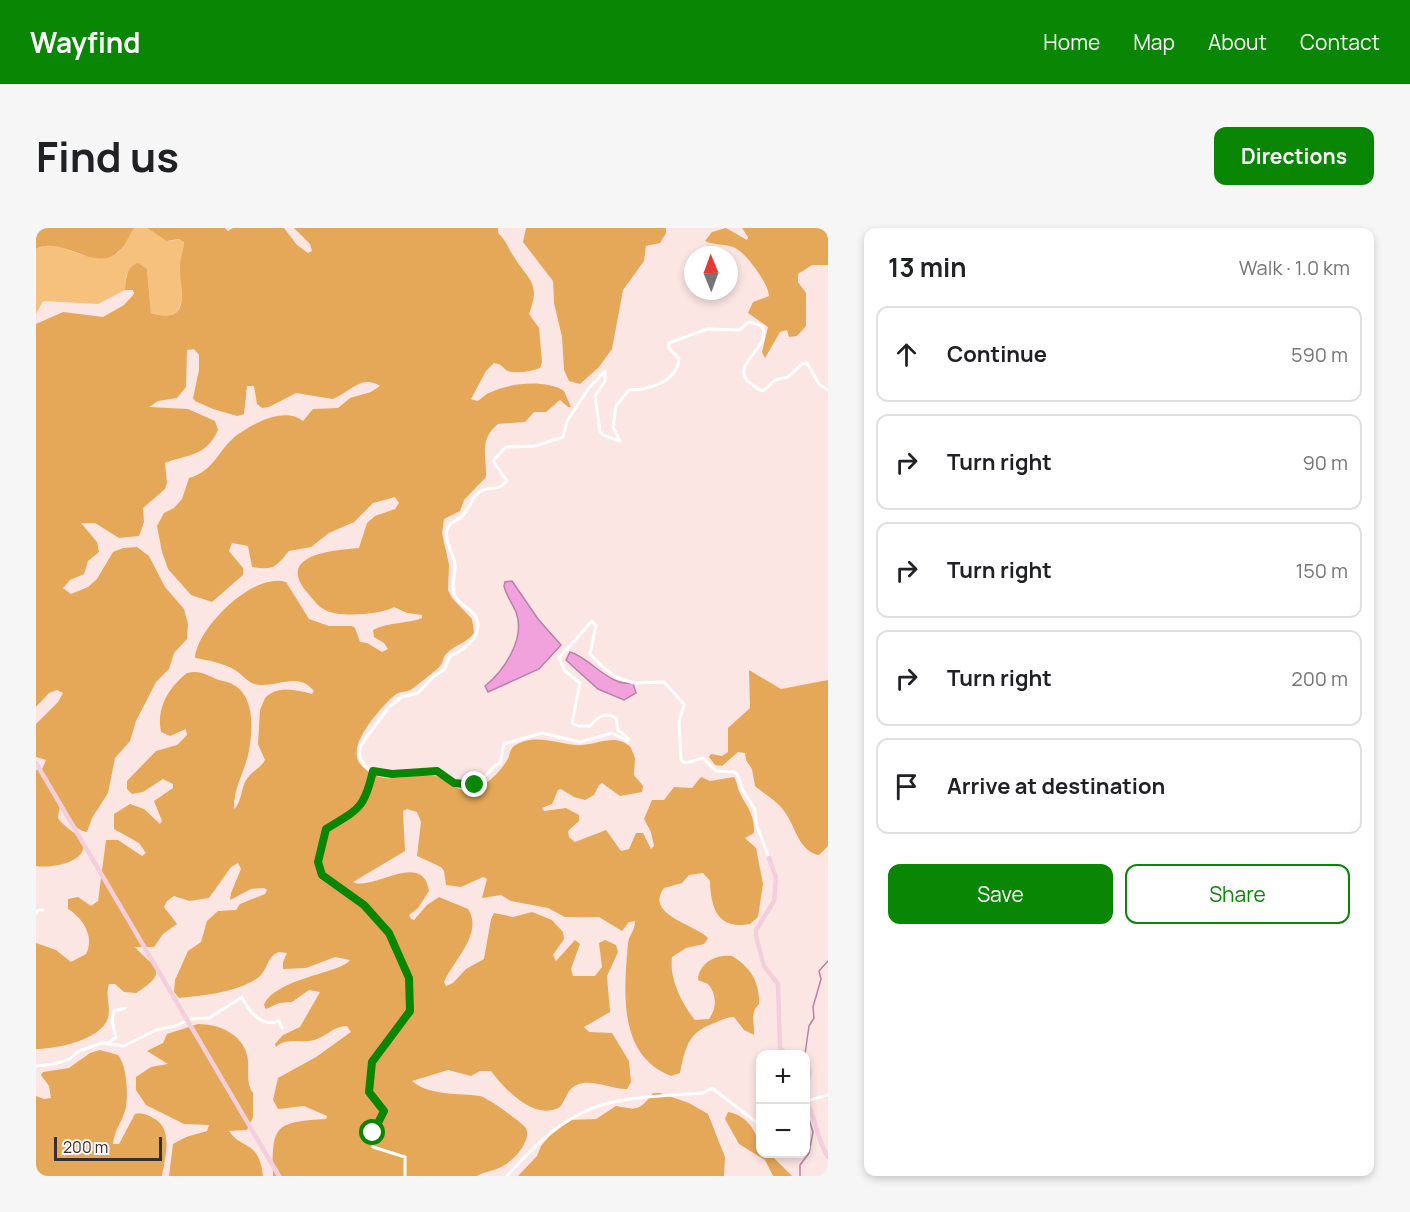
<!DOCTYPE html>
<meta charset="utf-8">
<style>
:root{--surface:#fff;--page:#f6f6f6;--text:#202124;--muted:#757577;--line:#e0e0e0;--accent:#0a8605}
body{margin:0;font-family:Manrope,sans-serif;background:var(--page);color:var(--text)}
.controls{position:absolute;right:18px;bottom:18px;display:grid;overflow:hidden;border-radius:12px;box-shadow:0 3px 9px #0003}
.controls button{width:54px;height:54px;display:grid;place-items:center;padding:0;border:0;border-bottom:2px solid var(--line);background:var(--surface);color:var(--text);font:30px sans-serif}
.compass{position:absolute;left:648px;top:18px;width:54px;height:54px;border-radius:50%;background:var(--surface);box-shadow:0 3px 9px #0003;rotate:359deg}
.scale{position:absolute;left:18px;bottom:15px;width:108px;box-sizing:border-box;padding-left:6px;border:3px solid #372f2e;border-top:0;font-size:16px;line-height:21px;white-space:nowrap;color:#372f2e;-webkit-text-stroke:4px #fcf8f7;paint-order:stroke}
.stop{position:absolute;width:18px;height:18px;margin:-14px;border:4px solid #0a8605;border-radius:50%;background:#fff}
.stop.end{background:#0a8605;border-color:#fff;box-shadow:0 2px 6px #0008}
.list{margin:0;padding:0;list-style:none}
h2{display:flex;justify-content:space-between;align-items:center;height:78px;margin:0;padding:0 24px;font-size:26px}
h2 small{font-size:20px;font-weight:400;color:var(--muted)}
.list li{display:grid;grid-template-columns:39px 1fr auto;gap:18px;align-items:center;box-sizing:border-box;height:96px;margin:0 12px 12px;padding:0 12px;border:2px solid var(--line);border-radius:12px}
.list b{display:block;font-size:22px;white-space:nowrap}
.list em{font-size:20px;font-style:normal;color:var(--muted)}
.actions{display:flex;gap:12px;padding:18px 24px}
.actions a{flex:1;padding:14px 0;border:2px solid var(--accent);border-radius:12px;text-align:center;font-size:21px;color:var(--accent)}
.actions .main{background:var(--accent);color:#fff}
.icon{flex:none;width:33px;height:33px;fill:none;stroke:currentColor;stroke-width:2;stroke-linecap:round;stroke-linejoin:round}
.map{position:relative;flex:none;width:792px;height:948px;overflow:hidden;border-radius:12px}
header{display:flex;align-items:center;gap:36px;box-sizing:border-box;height:84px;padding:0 30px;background:var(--accent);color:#fff}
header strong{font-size:28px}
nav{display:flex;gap:33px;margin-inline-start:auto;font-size:21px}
.intro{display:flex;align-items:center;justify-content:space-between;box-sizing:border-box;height:144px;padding:0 36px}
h1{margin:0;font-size:42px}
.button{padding:15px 27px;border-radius:12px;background:var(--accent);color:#fff;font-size:21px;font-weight:700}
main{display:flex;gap:36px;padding:0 36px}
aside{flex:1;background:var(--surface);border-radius:12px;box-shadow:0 3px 9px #0003}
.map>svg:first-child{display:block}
</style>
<header>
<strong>Wayfind</strong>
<nav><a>Home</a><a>Map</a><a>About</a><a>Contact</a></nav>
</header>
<div class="intro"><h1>Find us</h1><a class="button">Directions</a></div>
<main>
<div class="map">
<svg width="792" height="948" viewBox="0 0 792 948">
<rect width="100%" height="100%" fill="#fce6e4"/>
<path fill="#f6c07d" d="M 98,0 L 111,0 L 132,13 L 147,11 C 151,23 144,37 145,49 C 145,71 151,96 115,85 L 111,41 L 99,36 L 90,48 L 89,62 L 62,76 L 7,73 L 0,86 L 0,21 C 21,11 32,25 52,28 C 61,30 72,26 82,25 Z"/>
<path fill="#e5a859" d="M 0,0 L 98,0 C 93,8 89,18 82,24 C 58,45 26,7 0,21 Z
M 111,0 L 189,0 L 192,3 L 197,0 L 248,0 L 261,17 L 272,25 L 276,23 L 274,16 L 258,0 L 462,0 L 462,5 C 473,16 471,19 478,29 C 493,53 505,55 493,86 L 503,100 L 506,134 L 504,140 C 496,143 478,147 470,142 C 465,138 465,136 458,135 L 450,143 L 435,171 L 441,173 C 446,171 448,167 453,165 C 473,155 509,151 528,163 L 535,179 L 532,179 L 524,172 L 510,184 L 498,184 L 489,194 L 462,196 C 442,212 451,229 450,249 L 428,272 L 424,283 L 408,291 L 406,305 L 413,337 L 412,362 L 416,370 L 436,391 L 438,405 C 431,415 418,417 410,426 C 407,429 407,435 404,438 C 403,440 379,459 376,461 C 371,464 364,463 359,467 C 347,477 332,495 325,509 C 320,518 318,531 326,538 C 347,561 372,544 399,548 C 413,551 419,565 435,562 C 448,560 463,545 470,534 C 474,529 473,522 478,518 C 498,505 519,515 540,517 C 559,519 580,503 595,520 L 599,530 L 598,547 L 607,558 L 606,564 L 584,568 L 566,555 L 563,557 L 558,567 L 549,572 L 538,569 L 525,561 L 522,562 L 516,576 L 506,580 L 508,583 L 530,580 L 543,587 L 543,593 L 532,603 L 533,609 L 539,614 L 570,602 L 585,623 L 593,621 L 600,605 L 607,605 L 615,621 L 618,618 L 615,604 L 608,591 L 616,572 L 628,572 L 638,559 L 656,560 L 665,549 L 674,553 L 698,549 C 701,554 701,558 703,563 C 710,579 719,585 718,605 L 709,610 L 720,620 L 727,656 L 722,689 L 714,696 C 681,702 675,680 674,653 L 667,645 L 653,647 L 646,655 L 628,660 C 608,687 659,696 672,710 L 668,716 L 650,720 L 636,729 C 633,751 646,776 659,792 L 673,791 C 681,780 681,767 672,756 L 662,752 C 663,734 681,726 696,728 C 715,739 724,755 723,776 C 713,786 719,795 718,807 L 708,802 L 698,789 C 689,789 684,793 676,796 C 651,805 649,822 644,845 L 635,848 C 581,827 588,762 592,715 C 593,707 599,703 599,693 L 593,694 L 586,703 L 563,689 L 529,689 L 512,680 L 475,673 L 465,667 L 446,670 L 451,651 L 447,649 L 425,659 L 410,657 L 408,643 L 405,639 L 381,628 L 385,594 L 381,584 L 371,581 L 367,583 L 369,623 L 317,654 C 336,664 387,621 393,663 L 382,680 L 373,687 L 375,691 L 378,692 L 391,677 L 403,669 L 432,681 C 448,705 417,733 408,754 L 410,758 L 417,755 L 430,741 L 448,731 L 455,691 L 458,685 L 477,689 L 496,684 L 516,692 L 527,704 L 528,711 L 517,727 L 520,733 L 539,712 L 544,716 L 535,741 L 537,748 L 559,748 L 566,739 L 563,715 L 569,712 L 580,717 L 582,724 L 571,748 L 574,784 L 548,799 L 553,804 L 576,805 L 593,833 L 595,854 L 591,861 C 574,862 549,846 534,862 C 530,867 528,874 524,879 C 498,894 468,860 455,843 L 444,843 L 435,848 L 412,842 L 376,853 C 393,868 422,865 444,868 C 452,870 484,893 490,900 C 496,914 476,935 463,940 C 456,943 447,944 441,948 L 237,948 C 236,898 238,894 290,891 L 291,888 L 268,878 L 242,881 L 237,872 L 242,850 L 280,829 L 315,804 L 311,798 C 298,798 292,807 281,811 C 267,817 252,808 240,819 L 239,816 L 247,807 L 264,799 L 284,764 L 273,762 L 256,774 L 243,775 L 230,781 L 228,777 C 239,750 306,745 314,732 L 299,729 L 270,740 L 247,741 L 247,734 L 251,725 L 243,724 C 231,728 232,741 223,749 C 203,764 168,768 143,770 L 138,764 L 139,752 L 152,723 L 165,714 L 171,693 L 182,683 L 200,682 L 204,676 L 229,666 L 231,662 L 228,660 L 215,661 L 194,672 L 195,665 L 205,641 L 202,635 L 195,639 L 173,670 L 154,673 L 138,668 L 131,673 L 128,679 L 141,696 L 127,706 L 118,719 L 99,719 C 115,738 137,742 100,765 L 88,764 L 79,756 L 73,756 C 69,767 75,779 72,790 C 65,812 20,821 0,821 L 0,715 L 20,722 L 35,734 L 50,726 C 59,709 47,690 32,681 L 32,671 L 42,669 L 55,678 L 62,673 L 70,612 L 82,612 L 106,628 L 110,625 L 103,615 L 78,601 L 78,586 L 94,576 L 108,581 L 124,596 L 126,593 L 118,573 L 137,560 L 137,556 L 127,551 L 107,564 L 96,566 L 91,561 L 91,553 L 120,523 L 141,517 L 151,507 L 150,501 L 134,508 L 125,504 C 120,480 133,459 151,445 C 167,441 173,450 187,453 C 218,459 218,495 213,522 C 210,542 197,559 198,581 C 205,576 205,562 209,554 C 214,544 224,541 229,532 L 222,516 L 224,482 L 229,470 C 242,457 260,462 276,466 L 278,463 C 262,442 239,461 218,456 C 210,453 206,446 199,442 C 187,435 172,432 159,430 C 160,401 218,343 250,354 L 273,391 L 293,398 L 316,398 L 319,400 L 324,414 L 331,415 L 346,424 L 352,421 L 348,415 L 338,409 L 337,402 C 352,394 371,396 386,390 L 386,387 L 371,385 L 358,379 C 347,386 307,389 294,384 C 283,381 277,371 270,363 C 240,326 299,322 323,320 L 331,295 L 339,288 L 359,281 L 363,275 L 359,269 L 337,275 L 318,294 L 293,305 L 275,319 L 253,323 C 240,338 239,343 216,339 L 212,318 L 196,315 L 193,323 L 207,340 L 207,347 L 176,374 L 155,367 L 132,341 L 126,324 L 121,298 L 128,285 L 138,280 L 146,271 L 153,250 C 180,243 183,218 204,205 C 221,193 250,179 267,193 L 277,181 L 302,180 L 314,170 L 335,164 L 344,158 C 325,146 313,165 297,171 L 260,165 L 233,179 L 226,180 L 221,176 L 218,158 L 211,158 L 208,186 L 201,188 L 177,181 L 159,173 L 157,170 L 163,142 L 163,127 L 158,121 L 151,122 L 150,159 L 141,170 L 122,173 L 113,179 L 152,181 L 179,193 L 182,202 C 170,229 152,226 129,235 L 131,255 L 129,261 L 107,280 L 108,294 L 103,308 L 83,310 L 59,295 L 45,295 L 61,314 L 63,324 L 52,333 L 48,346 L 34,352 L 27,360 L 35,366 L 52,359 L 61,351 L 77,324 L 87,320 L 101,319 L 113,328 L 129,359 L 148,381 L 152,396 L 151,411 L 138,425 L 133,441 L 120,454 L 100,493 L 94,513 L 79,530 L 72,565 L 56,590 L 51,604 C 37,602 31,587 24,576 L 22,590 C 28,599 38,603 44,611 C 59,633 14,641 0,638 L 0,542 L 6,541 L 10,532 L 0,529 L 0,496 L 22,474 L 27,465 L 21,462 L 13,465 L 0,479 L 0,96 L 27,84 L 67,89 L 88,77 L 98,66 L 97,62 L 89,62 C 90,51 90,39 102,35 L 111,41 L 115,85 C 158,98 143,60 144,38 C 144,30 148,22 148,14 L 143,11 L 131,13 Z
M 490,0 L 630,0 L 630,5 L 624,15 L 610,18 L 608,33 L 587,62 L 576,121 L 563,139 L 544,156 L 533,153 L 528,142 L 526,109 L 518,75 L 517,53 L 487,14 Z
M 690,0 L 711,12 L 712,9 L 706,0 L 792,0 L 792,37 L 776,37 L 762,46 L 762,54 L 770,65 L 770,98 L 761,108 L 753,109 L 751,102 L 744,104 L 729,130 L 726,124 L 732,99 L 712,85 L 717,74 L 733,68 C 733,56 709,23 697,19 C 688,16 677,17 669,13 L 676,4 Z
M 713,442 L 745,461 L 792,452 L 792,618 L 783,627 C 763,624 759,597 748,583 C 741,573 728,566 719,558 L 716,541 L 710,532 L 709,525 L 702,524 L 686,538 L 679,537 L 673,529 L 675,526 L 686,528 L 692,524 L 692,500 L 714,480 Z
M 162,796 C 184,796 209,807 212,832 C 213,844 210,856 217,865 L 217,889 L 211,902 L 193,903 C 205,922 223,911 227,948 L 133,948 L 137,916 L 150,909 L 171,903 L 173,897 L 148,896 L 110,877 L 100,862 L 100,849 L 115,839 L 132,836 L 111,823 L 127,815 L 131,806 Z
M 64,822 L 82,827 C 91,838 92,865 90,879 C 87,893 78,902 77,916 L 83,916 L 99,886 C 106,884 111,887 117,890 C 138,900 129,930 126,948 L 0,948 L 0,868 L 8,871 L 15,870 L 13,858 L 5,847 L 7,844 L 33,840 L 54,825 Z
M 617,865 L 624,865 L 653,875 L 672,886 L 689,929 L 688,948 L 482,948 L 501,928 L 505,918 L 520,900 L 534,892 L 560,891 L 580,878 C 600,881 602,885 617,865 Z
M 692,884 C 712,887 724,907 724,926 L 734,926 L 756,948 L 737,948 L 729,932 L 703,916 L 689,891 Z"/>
<path fill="#f1a2dd" stroke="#b980a8" stroke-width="1.5" d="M 476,353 L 502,391 L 525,417 L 503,441 L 452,464 L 449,458 C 468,443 490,410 480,384 C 476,375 470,367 468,358 L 469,354 Z
M 534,424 C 555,430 573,459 597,455 L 600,465 L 588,472 L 562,461 L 530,432 Z"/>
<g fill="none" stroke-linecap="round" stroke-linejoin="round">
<path stroke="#b980a8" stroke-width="1.5" d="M 769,826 L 773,798 L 778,790 L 777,779 L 785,751 L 783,743 L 792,733
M 770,847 L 770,837
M 764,948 L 764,937 L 773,925 L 777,904 L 770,881"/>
<path stroke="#fff" stroke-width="3" d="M 337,543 C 328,581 323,581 290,601 L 282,634 L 286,647 L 328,677 L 353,705 L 373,750 L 374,783 L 336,834 L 333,864 L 348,883 L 337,905 L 337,919 L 369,929 L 369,948
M 733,630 L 720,595 L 719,581 L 707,563 L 701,546 L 698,544 L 680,543 L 667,530 L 650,535 L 645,532 L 643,494 L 648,476 L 628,454 L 598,455 L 580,449 L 567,439 L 554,426 L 560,398 L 556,393 L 523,430 L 529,443 L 544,455 L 536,495 L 542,498 L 554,498 C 562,489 568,483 580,490 L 582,502 L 593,511 L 591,513 L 576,505 L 544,514 L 506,505 L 468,516 L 464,535 C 452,539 449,556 436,557 C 417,559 412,543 398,542 C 377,541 329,558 323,526 L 325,517 L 353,479 L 366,469 L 382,465 L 398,448 L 408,442 L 414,428 C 430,422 454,401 435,383 C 430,378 422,375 419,368 C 414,356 420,347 419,337 C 418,326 408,313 411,302 C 414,294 418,294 424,290 C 434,283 435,267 447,262 C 458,258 461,264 471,253 L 457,233 L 470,219 L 499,218 L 527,209 L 531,193 L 553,160 L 569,143 L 569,153 L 559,168 L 564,203 L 567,207 L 584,213 L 577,199 L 580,178 L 593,162 C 612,162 641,154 643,131 L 633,120 L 633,115 L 671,101 L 703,102 L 713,94 L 726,98 C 737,121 690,137 715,156 C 720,159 722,162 727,163 L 739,152 L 752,149 L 766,136 L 771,135 L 783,156 L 792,162
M 0,686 L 2,682 L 7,682
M 71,816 L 80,809 L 76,792 L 78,783 L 89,780
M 0,838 L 18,836 L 34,831 L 43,823 L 66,815 L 88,818 L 120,802 L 139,798 L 155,791 L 173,790 L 206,769 C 213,783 225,800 243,793 L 246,800
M 770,873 L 792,867
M 471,948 C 540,871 568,871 667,865 L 676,860 L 724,897"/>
<path stroke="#f4cedc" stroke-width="4.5" d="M 0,535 L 243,948
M 733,630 L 740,650 L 738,673 L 720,702 L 720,708 L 728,738 L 742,756 L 744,820 L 749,824 L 761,826
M 770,831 L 774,844 L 770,859
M 770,874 C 781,889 780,911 792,929"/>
</g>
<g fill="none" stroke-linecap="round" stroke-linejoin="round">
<path stroke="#0a8605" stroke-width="8" d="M 337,905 L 348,883 L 333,864 L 336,834 L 374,783 L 373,750 L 353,705 L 328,677 L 286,647 L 282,634 L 290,601 C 323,581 328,581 337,543 L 356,546 L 401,543 L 418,555 L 439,557"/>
</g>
</svg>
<div class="controls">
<button>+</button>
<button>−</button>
</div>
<svg class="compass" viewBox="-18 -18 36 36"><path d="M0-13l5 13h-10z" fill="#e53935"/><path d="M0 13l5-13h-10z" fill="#757577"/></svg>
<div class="scale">200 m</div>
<div class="stop" style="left:337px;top:905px"></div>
<div class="stop end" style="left:439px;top:557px"></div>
</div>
<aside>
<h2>13 min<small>Walk · 1.0 km</small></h2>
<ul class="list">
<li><svg class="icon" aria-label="ahead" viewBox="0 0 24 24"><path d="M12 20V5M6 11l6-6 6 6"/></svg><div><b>Continue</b></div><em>590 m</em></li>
<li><svg class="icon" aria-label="right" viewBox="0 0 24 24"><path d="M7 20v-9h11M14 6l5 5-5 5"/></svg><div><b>Turn right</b></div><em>90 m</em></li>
<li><svg class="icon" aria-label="right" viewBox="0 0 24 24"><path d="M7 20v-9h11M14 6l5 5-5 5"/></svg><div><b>Turn right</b></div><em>150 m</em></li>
<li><svg class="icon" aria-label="right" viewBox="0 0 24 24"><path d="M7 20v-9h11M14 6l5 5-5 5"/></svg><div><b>Turn right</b></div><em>200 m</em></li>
<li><svg class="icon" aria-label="arrive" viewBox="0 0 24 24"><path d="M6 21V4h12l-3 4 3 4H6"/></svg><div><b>Arrive at destination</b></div></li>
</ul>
<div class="actions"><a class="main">Save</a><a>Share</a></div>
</aside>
</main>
